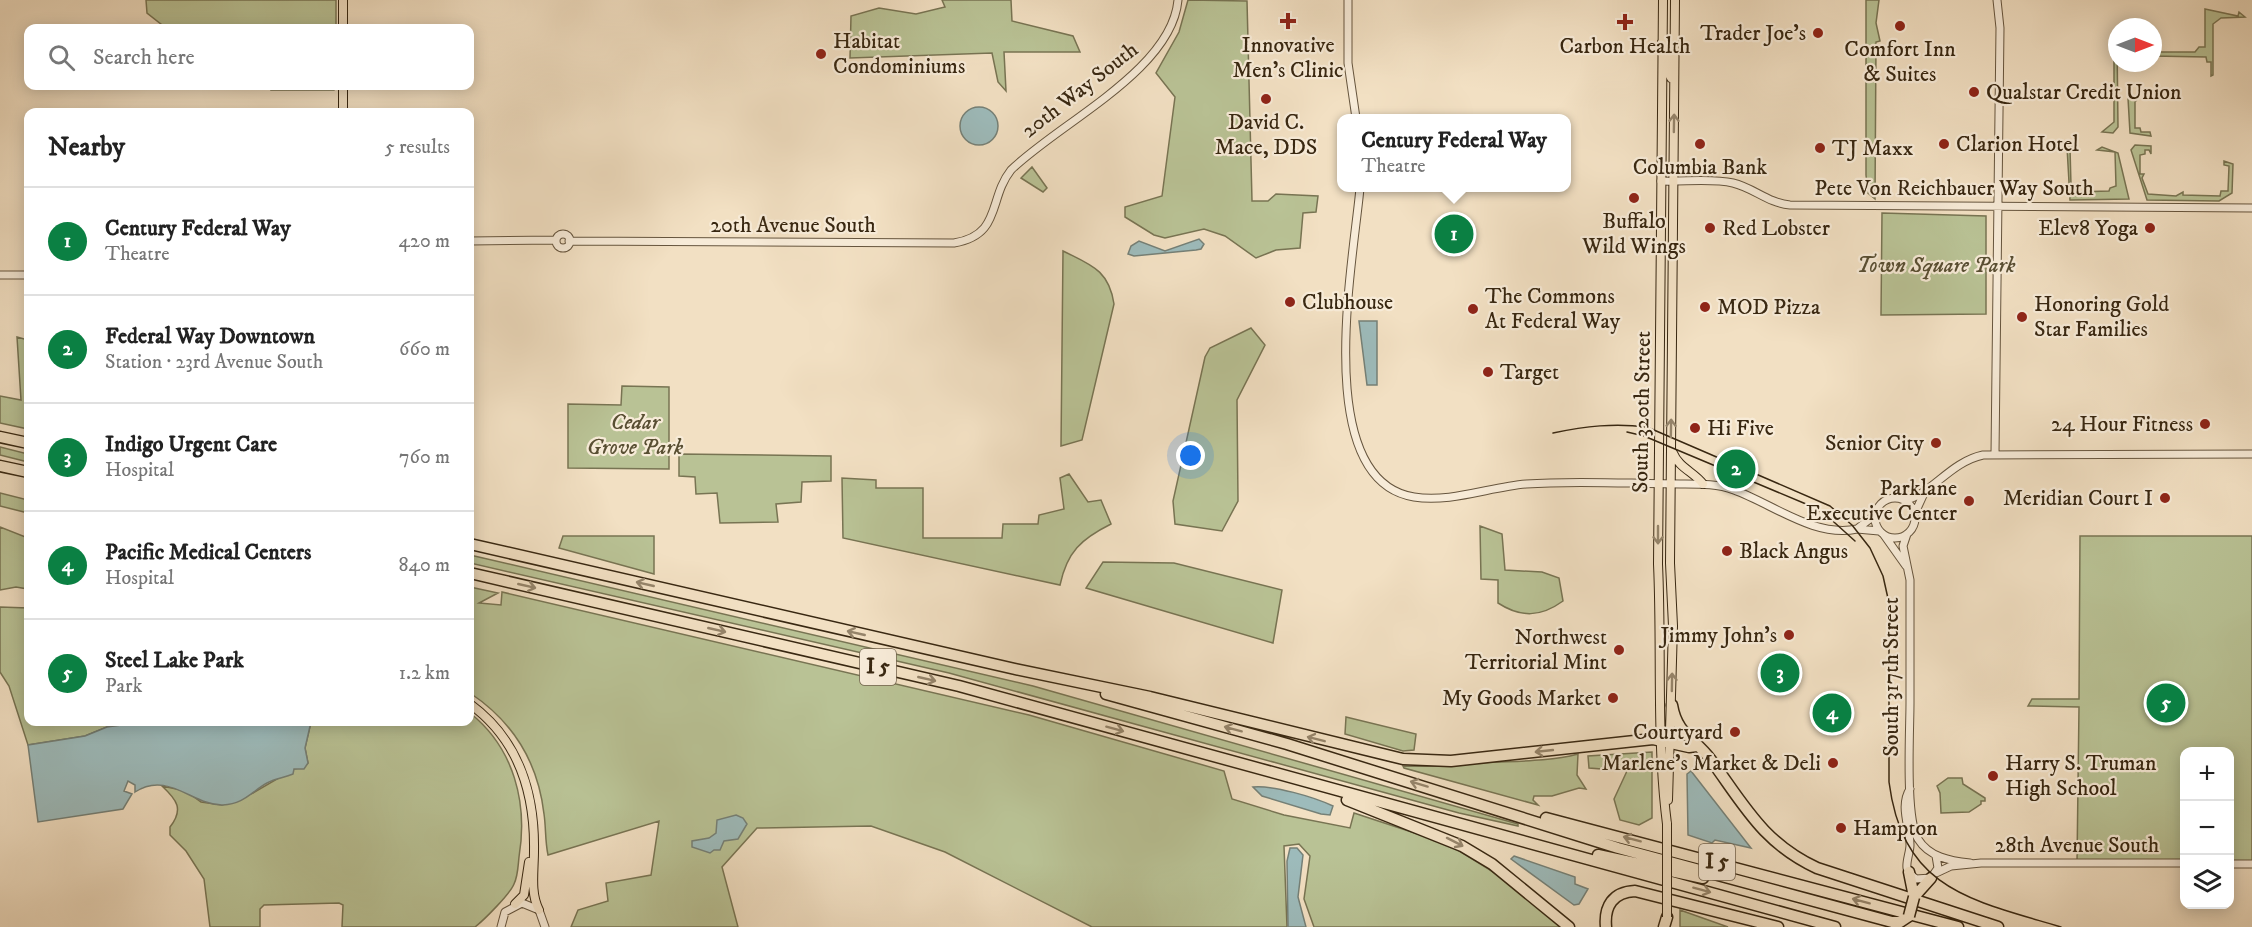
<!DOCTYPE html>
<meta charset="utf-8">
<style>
:root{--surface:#fff;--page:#f2f2f2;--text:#222;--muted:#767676;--line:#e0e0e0;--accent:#0b8043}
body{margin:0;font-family:"IM FELL DW Pica",serif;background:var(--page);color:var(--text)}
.controls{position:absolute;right:18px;bottom:18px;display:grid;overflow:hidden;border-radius:12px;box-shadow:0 3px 15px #0003}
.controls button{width:54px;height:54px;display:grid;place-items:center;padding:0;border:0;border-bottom:2px solid var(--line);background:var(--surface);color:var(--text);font:30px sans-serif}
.compass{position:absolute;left:2108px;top:18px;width:54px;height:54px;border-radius:50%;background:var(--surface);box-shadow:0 3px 15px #0003;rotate:90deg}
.you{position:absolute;left:1191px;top:456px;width:21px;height:21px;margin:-15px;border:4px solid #fff;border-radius:50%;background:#1a73e8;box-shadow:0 0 0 9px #1a73e833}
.badge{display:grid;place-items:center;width:39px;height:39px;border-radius:50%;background:var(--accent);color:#fff;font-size:20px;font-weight:700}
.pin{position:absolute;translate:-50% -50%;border:3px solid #fff;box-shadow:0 2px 6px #0006}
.popup{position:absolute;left:1337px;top:114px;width:234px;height:78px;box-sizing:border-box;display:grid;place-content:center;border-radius:12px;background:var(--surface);filter:drop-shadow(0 2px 4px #0005);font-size:20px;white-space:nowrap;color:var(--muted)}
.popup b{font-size:22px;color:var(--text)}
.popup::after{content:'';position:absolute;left:50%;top:100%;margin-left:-12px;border:12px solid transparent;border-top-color:var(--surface)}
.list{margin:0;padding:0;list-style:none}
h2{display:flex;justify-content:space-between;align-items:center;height:78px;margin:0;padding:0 24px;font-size:26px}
h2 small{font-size:20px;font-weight:400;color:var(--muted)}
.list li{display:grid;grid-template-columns:39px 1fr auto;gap:18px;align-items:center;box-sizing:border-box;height:108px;padding:0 24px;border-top:2px solid var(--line)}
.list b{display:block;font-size:22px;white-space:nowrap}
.list p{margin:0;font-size:20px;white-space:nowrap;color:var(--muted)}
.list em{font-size:20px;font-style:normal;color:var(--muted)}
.icon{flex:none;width:33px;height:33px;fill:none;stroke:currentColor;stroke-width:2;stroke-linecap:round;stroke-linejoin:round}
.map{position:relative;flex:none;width:2252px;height:927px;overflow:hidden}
.search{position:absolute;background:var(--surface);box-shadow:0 3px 15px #0003;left:24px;top:24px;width:450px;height:66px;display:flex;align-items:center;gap:15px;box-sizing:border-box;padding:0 21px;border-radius:12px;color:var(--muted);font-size:22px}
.panel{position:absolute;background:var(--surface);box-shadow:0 3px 15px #0003;left:24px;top:108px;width:450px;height:618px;border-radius:12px}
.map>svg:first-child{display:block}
</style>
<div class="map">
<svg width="2252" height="927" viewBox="0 0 2252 927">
<rect width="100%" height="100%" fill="#f2e0c3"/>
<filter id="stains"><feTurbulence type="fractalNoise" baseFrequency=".00333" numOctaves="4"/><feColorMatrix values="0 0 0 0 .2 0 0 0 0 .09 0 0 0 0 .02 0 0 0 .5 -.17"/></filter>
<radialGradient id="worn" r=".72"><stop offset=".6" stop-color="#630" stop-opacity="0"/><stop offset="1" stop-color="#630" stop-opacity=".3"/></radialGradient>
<path fill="#b9c295" stroke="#787453" stroke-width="1.5" d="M 146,0 L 336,0 L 336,28 L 166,28 L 147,13 Z
M 942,0 L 1011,0 L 1012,21 L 1073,36 L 1080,52 L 1004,52 L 1006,91 L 998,82 L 992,53 L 850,58 L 851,16 L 879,8 L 916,14 L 945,7 Z
M 1188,0 L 1247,1 L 1252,201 L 1268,201 L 1276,194 L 1318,196 L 1316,212 L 1303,213 L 1300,248 L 1276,250 L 1256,258 L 1225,236 L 1204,229 L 1165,238 L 1154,235 L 1125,217 L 1125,207 L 1162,196 L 1175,97 L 1156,73 L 1179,32 Z
M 1866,0 L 1879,0 L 1876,23 L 1880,41 L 1876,42 L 1875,199 L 1868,193 L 1866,175 Z
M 2205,9 L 2238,16 L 2239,12 L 2245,17 L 2221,18 L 2213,24 L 2213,75 L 2211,76 L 2211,62 L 2207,62 L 2206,57 L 2153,56 L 2153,52 L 2195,52 L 2199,47 L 2205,47 Z
M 2114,41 L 2117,41 L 2118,127 L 2113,133 L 2102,132 L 2114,122 Z
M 271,86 L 335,86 L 334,90 L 271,90 Z
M 2128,98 L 2138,98 L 2135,102 L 2135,128 L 2140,128 L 2141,132 L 2150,132 L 2151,136 L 2130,133 Z
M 2135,145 L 2151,146 L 2151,154 L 2149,150 L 2145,150 L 2145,154 L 2140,155 L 2140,174 L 2144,174 L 2142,178 L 2148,194 L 2176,196 L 2183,192 L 2183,195 L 2220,196 L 2221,191 L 2228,191 L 2229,166 L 2224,165 L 2224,161 L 2233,164 L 2232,193 L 2219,201 L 2147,200 L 2131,150 Z
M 2074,146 L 2070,148 L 2071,185 L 2075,187 L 2075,192 L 2109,191 L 2110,188 L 2116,186 L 2115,152 L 2097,150 L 2102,147 L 2118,153 L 2129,199 L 2070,200 L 2067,147 Z
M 1032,167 L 1047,188 L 1043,192 L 1021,178 Z
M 1882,213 L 1986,216 L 1986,314 L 1881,315 Z
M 1063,251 C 1091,265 1109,270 1114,304 L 1082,440 L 1061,446 Z
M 1251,328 L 1265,345 L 1237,400 L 1238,501 L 1222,531 L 1175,524 L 1173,501 L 1205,357 L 1210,348 Z
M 17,337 L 28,340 L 28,429 L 0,423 L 0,396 L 21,400 Z
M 622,386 L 669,387 L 669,469 L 568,468 L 568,404 L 621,405 Z
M 0,447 L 28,454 L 28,462 L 0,455 Z
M 679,454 L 831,456 L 831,481 L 802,482 L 801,502 L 776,504 L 778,522 L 720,523 L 717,493 L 696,494 L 695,477 L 679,476 Z
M 1069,474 L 1088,502 L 1101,500 L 1111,524 C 1081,539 1067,552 1060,585 L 843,538 L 842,478 L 876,480 L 876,488 L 923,488 L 923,538 L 1002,538 L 1003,524 L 1038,524 L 1039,515 L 1064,509 L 1060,478 Z
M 0,493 L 28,500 L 28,513 L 0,506 Z
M 1480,526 L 1502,534 L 1505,570 L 1542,572 L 1559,578 L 1563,601 C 1541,617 1521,618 1498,603 L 1498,580 L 1481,579 Z
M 0,527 L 28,538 L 28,589 L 16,587 L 0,590 Z
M 563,536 L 654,536 L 654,574 L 559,548 Z
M 2080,536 L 2252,536 L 2252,864 L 2230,864 L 2230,752 L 2184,752 L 2184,863 L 2077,863 L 2079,707 L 2028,706 L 2032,699 L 2079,699 Z
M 470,555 L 1033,686 L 1518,824 L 1518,826 L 1459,813 L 949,673 L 470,563 Z
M 1103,562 L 1174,563 L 1282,590 L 1273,643 L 1086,588 Z
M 470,587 L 498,593 L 479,603 L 501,605 L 502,592 L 1029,715 L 1224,771 L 1232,799 L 1284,815 L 1350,828 L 1354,813 L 1448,844 L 1508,881 L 1563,927 L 1314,927 L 1304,899 L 1310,856 L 1299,844 L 1284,846 L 1287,927 L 1092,927 L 945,852 L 871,826 L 757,828 L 722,867 L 738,927 L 571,927 L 578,910 L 608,901 L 606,883 L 651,875 L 659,821 L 548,855 C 545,841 546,827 544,814 C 538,762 512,721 470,693 Z
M 0,607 L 28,608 L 28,722 L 143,722 L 107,727 L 85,736 L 28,745 L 9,686 L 0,672 Z
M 470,713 C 514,748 528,803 519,857 C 518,866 518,876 514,884 C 510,894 484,920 475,927 L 342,927 L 343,905 L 339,903 L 264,905 L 260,909 L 260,927 L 210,927 L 204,879 L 186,851 L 170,835 L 170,827 C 184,809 177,800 162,786 L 186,791 L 201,802 L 222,805 L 253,793 L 294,769 L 304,767 L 308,763 L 305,748 L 311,722 L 470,722 Z
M 1346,717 L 1416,734 L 1414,750 L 1403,751 L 1345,734 Z
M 1652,752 L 1652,818 L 1639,825 L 1620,820 L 1614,799 L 1627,771 L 1589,768 L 1588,756 Z
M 1578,754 L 1577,775 L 1586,789 L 1579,788 L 1552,796 L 1534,796 L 1533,800 L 1538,805 L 1404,768 L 1403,766 C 1434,768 1464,763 1496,762 C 1523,761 1552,761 1578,754 Z
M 1948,778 L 1962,778 L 1963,784 L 1985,798 L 1985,801 L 1981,801 L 1981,804 L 1969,812 L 1941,813 L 1940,793 L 1937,786 Z
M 1680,910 L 1728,927 L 1680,927 Z"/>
<path fill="#9dbbbb" stroke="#758077" stroke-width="1.5" d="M960 126a19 19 0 1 1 38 0a19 19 0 1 1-38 0Z
M 1199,239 L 1204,244 L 1201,249 L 1196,250 L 1134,256 L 1128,254 L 1131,246 L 1139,241 L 1165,251 Z
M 1359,321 L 1377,321 L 1377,385 L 1367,385 Z
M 143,722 L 311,722 L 305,748 L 308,763 L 304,769 L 294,769 L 293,774 C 284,778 276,778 267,783 C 251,792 244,804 223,805 C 193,806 168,770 135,792 L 135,785 L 128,781 L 124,791 L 132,794 L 123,809 L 38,822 L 28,745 L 85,736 L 107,727 Z
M 1691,771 L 1751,848 L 1715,840 L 1712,843 L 1688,835 L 1687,774 Z
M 1253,787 C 1273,785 1314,797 1333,806 L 1330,815 L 1321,814 L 1262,796 Z
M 736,815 L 743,818 L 747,824 L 738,839 L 724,841 L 720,850 L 714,850 L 710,853 L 692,847 L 692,841 L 709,838 L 716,833 L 717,820 Z
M 1290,848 L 1297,848 L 1303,855 L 1298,897 L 1306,927 L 1288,927 L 1287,861 Z
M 1514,856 L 1575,877 L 1575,884 L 1588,889 L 1579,904 L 1574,905 L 1511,859 Z"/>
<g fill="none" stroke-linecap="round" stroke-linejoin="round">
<g stroke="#66553e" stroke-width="9">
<path id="minor" d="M 1348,0 L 1348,63 L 1356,118
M 1661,181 C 1684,182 1711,178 1733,183 C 1754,188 1768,203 1790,205 L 2252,208
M 1360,188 C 1354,258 1310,480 1414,497 C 1450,503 1490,487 1526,484 C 1578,480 1632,484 1685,484 C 1702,484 1718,484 1734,490 C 1773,504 1814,538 1857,529 L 1875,515
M556 241a7 7 0 1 1 14 0a7 7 0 1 1-14 0Z
M 470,241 L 556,240
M 569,241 L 954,243 C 1002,235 988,199 1011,170 C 1059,123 1172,70 1178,0
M 0,275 L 28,275
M 1995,454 L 2000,28 L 1997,0
M1875 518a20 20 0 1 1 40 0a20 20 0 1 1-40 0Z
M 1905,500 C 1931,495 1950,462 1983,455 L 2252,454
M 1915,513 L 1926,489
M 1857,529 L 1879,531
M 1907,534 L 1903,546 L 1910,580 C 1910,621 1910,662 1910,703 C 1910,731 1905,818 1918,839 C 1929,857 1950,861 1970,863
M 1884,535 L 1906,566
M 1910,789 C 1899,806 1910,827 1910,845 C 1910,852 1906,861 1907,868 C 1909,873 1912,876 1916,879 L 1931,878 L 1938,868 L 1936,856
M 2230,864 L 2252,864
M 1936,873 L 1951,866 L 1981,863 L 2184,863
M 501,927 L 505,912 L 522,903 L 539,910 L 545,927"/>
</g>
<g stroke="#382711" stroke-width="10">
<path id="major" d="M 1663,0 L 1658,564 C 1662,651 1656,738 1667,824
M 343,28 L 343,0
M 1662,42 L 1668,45 L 1668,71 L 1671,78
M 343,112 L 343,86
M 1673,453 C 1679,468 1694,472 1703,484
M 470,704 C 518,739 535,793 534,851 C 534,871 530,893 539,910
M 1668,800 L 1673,626 L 1670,563 L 1675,0
M 515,904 L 524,895 L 529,862"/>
</g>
<g stroke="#382711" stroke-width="13">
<path id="highway" d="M 0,437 L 28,443
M 0,466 L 28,472
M 470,544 L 1015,669 L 1150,697 L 1403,759 L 1451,761 L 1653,739 L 1689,747 L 1697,746
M 470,573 L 959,686 L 1835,927
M 1106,694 L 1287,744 L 1618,848 L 1892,922 L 1900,922 L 1909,916
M 1672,705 C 1677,735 1695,738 1711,760 C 1744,805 1763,843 1817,868 L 1998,927
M 1347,800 L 1462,846 L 1492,864 L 1569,927
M 1546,818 L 1958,927
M 1598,855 L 1703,878
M 1909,872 L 1914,897
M 1914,897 L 1931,878
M 1606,927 C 1604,906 1613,892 1635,891 L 1778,927
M 1664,927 L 1667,917"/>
</g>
<use href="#minor" stroke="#f7ebd8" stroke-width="7"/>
<use href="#major" stroke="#f2e0c3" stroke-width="8"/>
<use href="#highway" stroke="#f2e0c3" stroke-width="10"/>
<path stroke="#382711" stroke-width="1.5" d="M 1627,432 L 1644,436 L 1806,504 L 1825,514 L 1855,541
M 1553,433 C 1586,426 1614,423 1647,427 L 1830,506 L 1852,525 L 1870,548 L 1883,576 L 1889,603 L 1889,782 C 1903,890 1971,900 2061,927"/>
<g stroke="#382711" stroke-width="10" stroke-linecap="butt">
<path id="major-bridge" d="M 1667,917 L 1667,824"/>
</g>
<g stroke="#382711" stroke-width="13" stroke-linecap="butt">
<path id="highway-bridge" d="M 1909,916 L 1914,897"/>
</g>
<use href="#major-bridge" stroke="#f2e0c3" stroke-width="8"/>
<use href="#highway-bridge" stroke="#f2e0c3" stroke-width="10"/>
</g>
<defs><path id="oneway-shaft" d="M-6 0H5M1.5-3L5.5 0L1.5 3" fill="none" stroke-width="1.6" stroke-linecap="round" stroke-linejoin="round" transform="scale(1.5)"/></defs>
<g stroke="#95846a">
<use href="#oneway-shaft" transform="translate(1674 123) rotate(-89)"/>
<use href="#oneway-shaft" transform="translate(1671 428) rotate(-89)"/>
<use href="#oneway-shaft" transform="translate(1658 535) rotate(90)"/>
<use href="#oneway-shaft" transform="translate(645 584) rotate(-167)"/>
<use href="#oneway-shaft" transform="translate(527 586) rotate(13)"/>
<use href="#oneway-shaft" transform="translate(717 630) rotate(13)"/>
<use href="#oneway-shaft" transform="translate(856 633) rotate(-167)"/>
<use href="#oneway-shaft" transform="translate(927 679) rotate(13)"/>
<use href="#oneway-shaft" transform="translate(1672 682) rotate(-89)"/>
<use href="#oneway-shaft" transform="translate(1115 729) rotate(15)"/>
<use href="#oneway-shaft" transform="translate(1233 729) rotate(-165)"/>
<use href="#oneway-shaft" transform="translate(1316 739) rotate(-166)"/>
<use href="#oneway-shaft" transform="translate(1544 751) rotate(174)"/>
<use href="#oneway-shaft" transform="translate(1419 784) rotate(-163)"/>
<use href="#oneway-shaft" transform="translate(1632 839) rotate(-165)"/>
<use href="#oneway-shaft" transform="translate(1455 842) rotate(27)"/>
<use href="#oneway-shaft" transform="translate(1702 890) rotate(15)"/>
<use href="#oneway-shaft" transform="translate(1861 901) rotate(-165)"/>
</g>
<g fill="#8f2418" stroke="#f7ebd8" stroke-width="2">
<path d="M1285 12h6v6h6v6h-6v6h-6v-6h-6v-6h6z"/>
<path d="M1622 13h6v6h6v6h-6v6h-6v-6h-6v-6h6z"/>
<circle cx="1900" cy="26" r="6"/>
<circle cx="1818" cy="33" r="6"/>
<circle cx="821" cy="54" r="6"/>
<circle cx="1974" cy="92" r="6"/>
<circle cx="1266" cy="99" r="6"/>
<circle cx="1700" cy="144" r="6"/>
<circle cx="1944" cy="144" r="6"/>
<circle cx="1820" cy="148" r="6"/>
<circle cx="1634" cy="198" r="6"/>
<circle cx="1710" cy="228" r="6"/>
<circle cx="2150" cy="228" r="6"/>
<circle cx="1290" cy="302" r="6"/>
<circle cx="1705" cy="307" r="6"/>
<circle cx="1473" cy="309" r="6"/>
<circle cx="2022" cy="317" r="6"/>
<circle cx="1488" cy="372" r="6"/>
<circle cx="2205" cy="424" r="6"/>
<circle cx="1695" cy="428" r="6"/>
<circle cx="1936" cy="443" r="6"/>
<circle cx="2165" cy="498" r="6"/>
<circle cx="1969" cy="501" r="6"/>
<circle cx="1727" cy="551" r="6"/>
<circle cx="1789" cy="635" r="6"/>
<circle cx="1619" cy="650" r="6"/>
<circle cx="1613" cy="698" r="6"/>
<circle cx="1735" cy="732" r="6"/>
<circle cx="1833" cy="763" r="6"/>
<circle cx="1993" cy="776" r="6"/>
<circle cx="1841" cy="828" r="6"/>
</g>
<g text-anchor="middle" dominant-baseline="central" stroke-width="4.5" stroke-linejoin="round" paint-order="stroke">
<g fill="#f7ebd8" stroke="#71624d" stroke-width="1.5">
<rect x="860" y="649" width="36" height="36" rx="4.5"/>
<rect x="1699" y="844" width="36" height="36" rx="4.5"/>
</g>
<g font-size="21" font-weight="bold" fill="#382711">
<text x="878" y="667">I 5</text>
<text x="1717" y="862">I 5</text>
</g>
<g font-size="22" fill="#382711" stroke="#f7ebd8" text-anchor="start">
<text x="1806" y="33" text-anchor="end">Trader Joe's</text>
<text x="833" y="41">Habitat<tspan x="833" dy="25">Condominiums</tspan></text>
<text x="1288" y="45" text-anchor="middle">Innovative<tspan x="1288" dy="25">Men's Clinic</tspan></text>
<text x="1625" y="46" text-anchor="middle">Carbon Health</text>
<text x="1900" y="49" text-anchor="middle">Comfort Inn<tspan x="1900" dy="25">&amp; Suites</tspan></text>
<text x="1986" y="92">Qualstar Credit Union</text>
<text x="1266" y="122" text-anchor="middle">David C.<tspan x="1266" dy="25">Mace, DDS</tspan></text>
<text x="1956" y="144">Clarion Hotel</text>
<text x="1832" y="148">TJ Maxx</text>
<text x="1700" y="167" text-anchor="middle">Columbia Bank</text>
<text x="1634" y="221" text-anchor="middle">Buffalo<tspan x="1634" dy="25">Wild Wings</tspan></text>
<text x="1722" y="228">Red Lobster</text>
<text x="2138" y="228" text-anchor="end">Elev8 Yoga</text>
<text x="1485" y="296">The Commons<tspan x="1485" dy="25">At Federal Way</tspan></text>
<text x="1302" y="302">Clubhouse</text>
<text x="2034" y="304">Honoring Gold<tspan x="2034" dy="25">Star Families</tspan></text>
<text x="1717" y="307">MOD Pizza</text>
<text x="1500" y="372">Target</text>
<text x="2193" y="424" text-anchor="end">24 Hour Fitness</text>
<text x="1707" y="428">Hi Five</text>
<text x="1924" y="443" text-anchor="end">Senior City</text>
<text x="1957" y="488" text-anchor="end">Parklane<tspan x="1957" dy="25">Executive Center</tspan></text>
<text x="2153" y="498" text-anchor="end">Meridian Court I</text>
<text x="1739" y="551">Black Angus</text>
<text x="1777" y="635" text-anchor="end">Jimmy John's</text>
<text x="1607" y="637" text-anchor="end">Northwest<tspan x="1607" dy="25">Territorial Mint</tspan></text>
<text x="1601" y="698" text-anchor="end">My Goods Market</text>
<text x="1723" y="732" text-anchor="end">Courtyard</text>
<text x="1821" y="763" text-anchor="end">Marlene's Market &amp; Deli</text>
<text x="2005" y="763">Harry S. Truman<tspan x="2005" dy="25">High School</tspan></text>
<text x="1853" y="828">Hampton</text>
</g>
<g font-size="22" fill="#382711" stroke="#f7ebd8">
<text transform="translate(1080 90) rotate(-38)">20th Way South</text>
<text x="1954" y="188">Pete Von Reichbauer Way South</text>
<text x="793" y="225">20th Avenue South</text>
<text transform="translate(1642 412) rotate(-89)">South 320th Street</text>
<text transform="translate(1891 677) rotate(-90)">South 317th Street</text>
<text x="2077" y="845">28th Avenue South</text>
</g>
<g font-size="22" font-style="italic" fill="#584e32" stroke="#f7ebd8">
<text x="1936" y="265">Town Square Park</text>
<text x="635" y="422">Cedar<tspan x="635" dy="25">Grove Park</tspan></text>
</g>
</g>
<rect width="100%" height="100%" filter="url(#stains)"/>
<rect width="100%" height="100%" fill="url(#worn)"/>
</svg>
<div class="controls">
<button>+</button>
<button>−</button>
<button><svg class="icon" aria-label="layers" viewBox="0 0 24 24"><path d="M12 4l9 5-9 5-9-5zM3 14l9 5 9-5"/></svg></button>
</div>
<svg class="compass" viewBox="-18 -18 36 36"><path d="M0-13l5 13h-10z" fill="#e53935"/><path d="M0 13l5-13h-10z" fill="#767676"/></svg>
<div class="you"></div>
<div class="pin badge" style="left:1454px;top:234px">1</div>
<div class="popup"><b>Century Federal Way</b>Theatre</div>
<div class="pin badge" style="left:1736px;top:469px">2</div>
<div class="pin badge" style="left:1780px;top:673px">3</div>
<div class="pin badge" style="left:1832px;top:713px">4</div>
<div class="pin badge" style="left:2166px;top:703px">5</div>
<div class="search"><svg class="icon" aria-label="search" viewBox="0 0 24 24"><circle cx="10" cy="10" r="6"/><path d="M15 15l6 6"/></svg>Search here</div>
<section class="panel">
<h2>Nearby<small>5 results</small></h2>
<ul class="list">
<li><span class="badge">1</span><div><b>Century Federal Way</b><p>Theatre</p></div><em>420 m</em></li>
<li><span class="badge">2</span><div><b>Federal Way Downtown</b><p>Station · 23rd Avenue South</p></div><em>660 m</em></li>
<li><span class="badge">3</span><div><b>Indigo Urgent Care</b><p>Hospital</p></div><em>760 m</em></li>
<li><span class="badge">4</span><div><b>Pacific Medical Centers</b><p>Hospital</p></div><em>840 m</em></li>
<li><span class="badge">5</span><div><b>Steel Lake Park</b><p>Park</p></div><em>1.2 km</em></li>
</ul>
</section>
</div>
